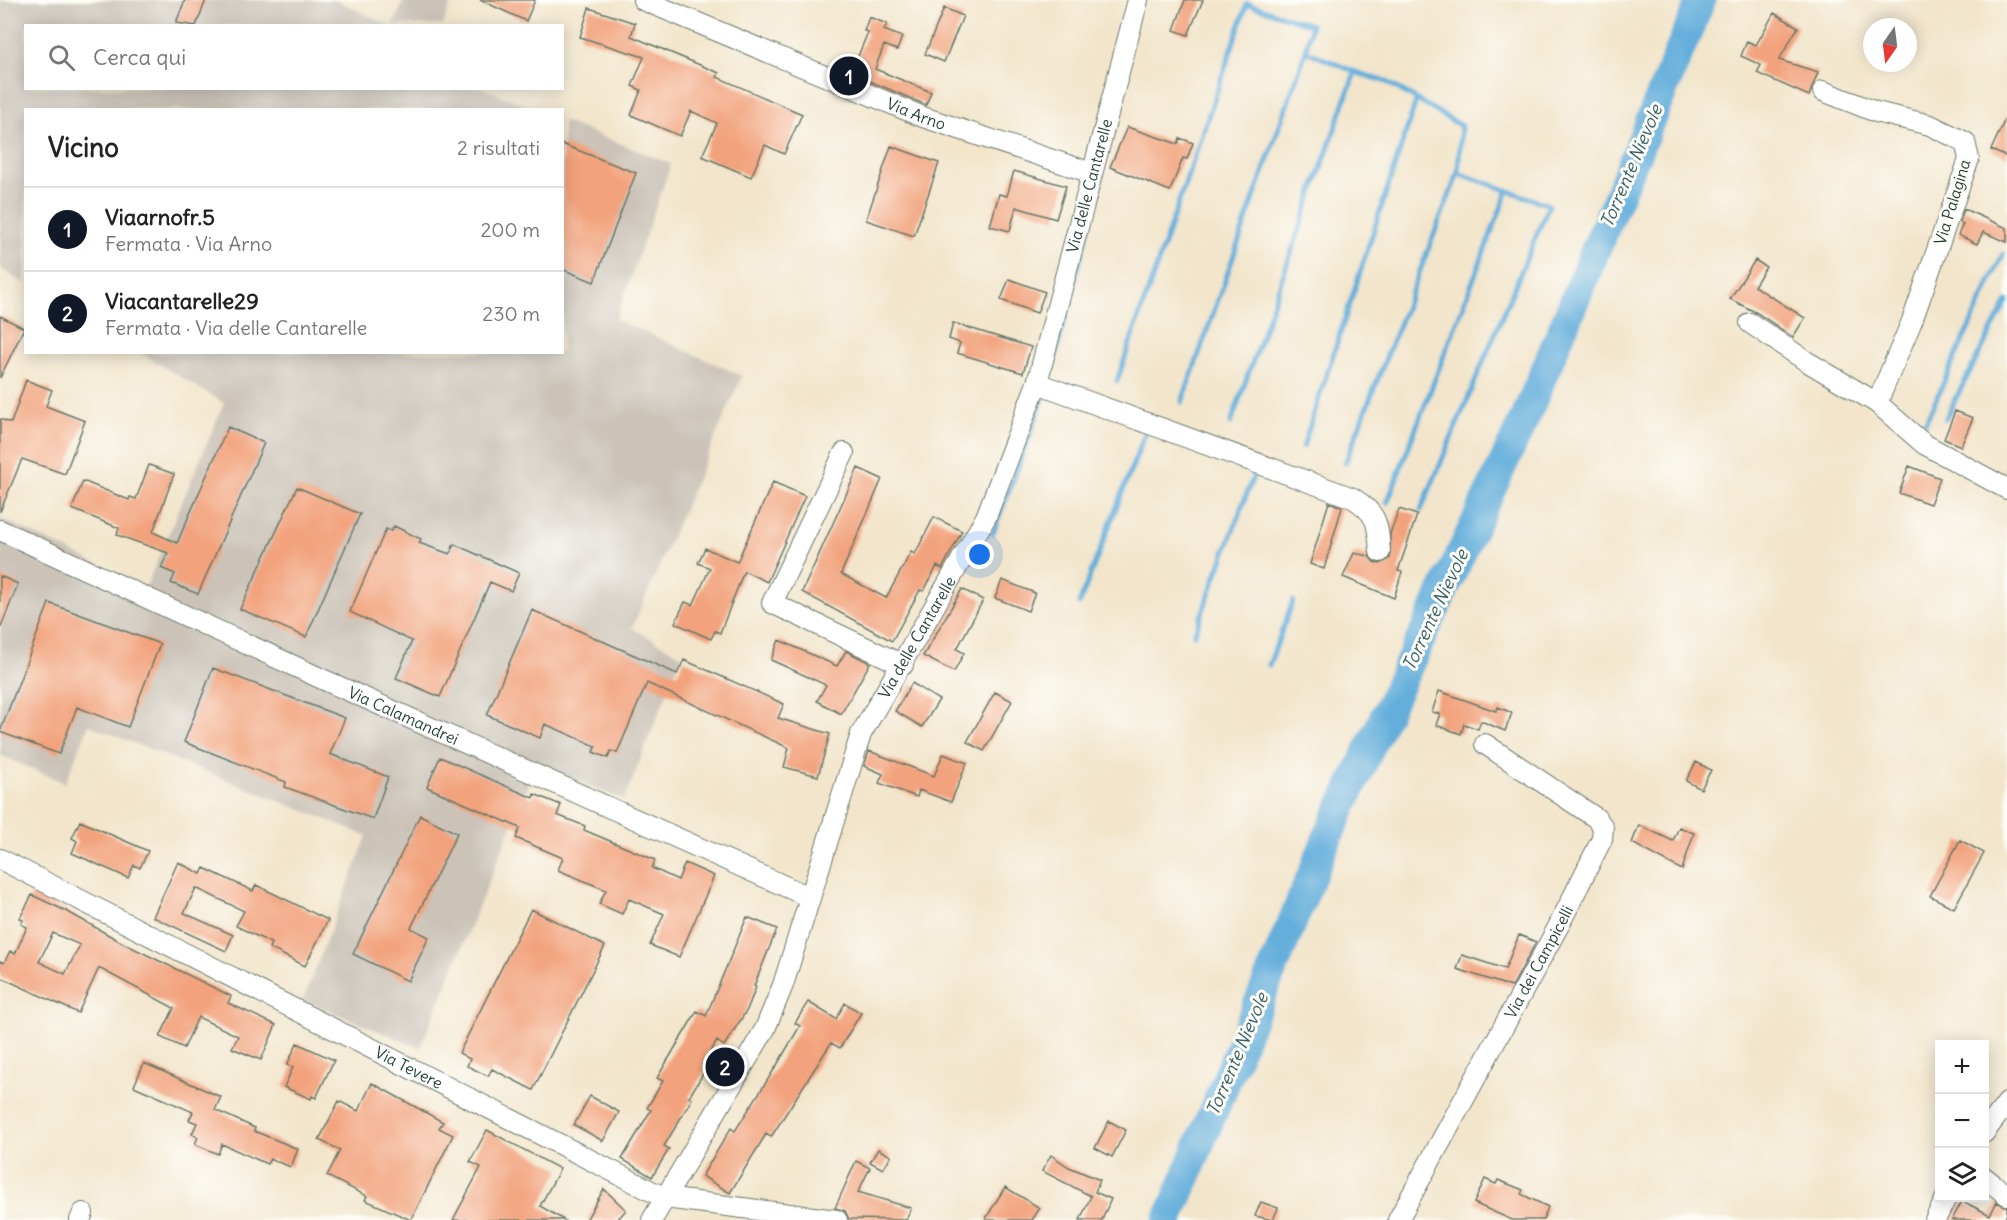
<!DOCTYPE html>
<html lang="it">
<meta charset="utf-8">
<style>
:root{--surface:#fff;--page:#f2f2f2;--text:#222;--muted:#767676;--line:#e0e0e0;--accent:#111827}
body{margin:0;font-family:Delius,sans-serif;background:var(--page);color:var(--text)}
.controls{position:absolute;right:18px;bottom:18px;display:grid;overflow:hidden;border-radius:0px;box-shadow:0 3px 15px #0003}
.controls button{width:54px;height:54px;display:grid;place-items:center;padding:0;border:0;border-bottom:2px solid var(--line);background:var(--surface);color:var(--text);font:30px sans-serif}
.compass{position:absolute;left:1863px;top:18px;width:54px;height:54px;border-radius:50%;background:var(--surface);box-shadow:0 3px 15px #0003;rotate:194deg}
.you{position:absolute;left:980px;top:555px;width:21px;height:21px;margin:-15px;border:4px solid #fff;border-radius:50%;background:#1a73e8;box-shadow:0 0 0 9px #1a73e833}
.badge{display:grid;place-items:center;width:39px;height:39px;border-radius:50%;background:var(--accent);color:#fff;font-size:20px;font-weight:700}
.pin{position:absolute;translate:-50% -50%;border:3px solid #fff;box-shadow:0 2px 6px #0006}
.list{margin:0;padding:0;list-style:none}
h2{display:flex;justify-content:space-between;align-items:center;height:78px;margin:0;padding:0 24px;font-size:26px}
h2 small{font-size:20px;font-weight:400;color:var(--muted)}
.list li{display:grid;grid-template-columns:39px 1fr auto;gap:18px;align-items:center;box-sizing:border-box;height:84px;padding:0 24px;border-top:2px solid var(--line)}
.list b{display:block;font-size:22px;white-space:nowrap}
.list p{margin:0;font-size:20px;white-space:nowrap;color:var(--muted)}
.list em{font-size:20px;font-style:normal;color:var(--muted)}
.icon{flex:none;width:33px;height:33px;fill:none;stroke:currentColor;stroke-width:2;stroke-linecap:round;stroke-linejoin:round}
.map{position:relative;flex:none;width:2007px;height:1220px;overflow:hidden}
.search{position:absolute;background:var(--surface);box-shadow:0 3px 15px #0003;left:24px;top:24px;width:540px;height:66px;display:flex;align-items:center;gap:15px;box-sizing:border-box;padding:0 21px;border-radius:0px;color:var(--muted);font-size:22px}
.panel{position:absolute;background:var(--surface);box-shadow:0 3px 15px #0003;left:24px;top:108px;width:540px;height:246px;border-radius:0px}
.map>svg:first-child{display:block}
</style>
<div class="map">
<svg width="2007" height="1220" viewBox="0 0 2007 1220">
<rect width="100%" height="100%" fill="#fdfcf7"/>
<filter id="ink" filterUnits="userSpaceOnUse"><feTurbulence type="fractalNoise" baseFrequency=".0167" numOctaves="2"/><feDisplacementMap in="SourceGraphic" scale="12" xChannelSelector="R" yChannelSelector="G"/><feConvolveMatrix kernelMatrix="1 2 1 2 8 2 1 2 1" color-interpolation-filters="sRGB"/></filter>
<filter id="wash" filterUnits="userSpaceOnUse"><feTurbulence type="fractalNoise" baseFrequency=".008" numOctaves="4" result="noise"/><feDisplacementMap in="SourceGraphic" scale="24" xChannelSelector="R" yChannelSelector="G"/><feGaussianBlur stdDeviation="1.35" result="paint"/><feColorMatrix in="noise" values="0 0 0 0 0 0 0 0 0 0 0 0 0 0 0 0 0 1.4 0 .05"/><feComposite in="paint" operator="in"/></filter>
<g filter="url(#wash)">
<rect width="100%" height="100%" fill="#f2e5cb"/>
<path fill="#cbc3b8" d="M 0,0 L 335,0 L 389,25 L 26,26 L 26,88 L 482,88 L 535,109 L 26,110 L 25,284 L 0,268 Z
M 404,0 L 452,0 L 443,25 L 393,25 Z
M 563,121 L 671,164 L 616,319 L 742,376 L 632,628 L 682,656 L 624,800 L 537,765 L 420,1048 L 303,1000 L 367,836 L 89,725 L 65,783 L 0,755 L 0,518 L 146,587 L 224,403 L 141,353 L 562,352 Z"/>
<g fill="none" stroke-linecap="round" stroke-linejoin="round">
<path stroke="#63aedb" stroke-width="5" d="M 1051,374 L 1101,178
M 1117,381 L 1247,4 L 1311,25 L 1306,51 L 1355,72 L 1387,82 L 1461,126 L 1458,173 L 1549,205 L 1421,510
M 1182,402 L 1306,51
M 1945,419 L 2007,301
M 1231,423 L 1355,72
M 1925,423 L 2003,254
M 1303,447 L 1416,101
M 1345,463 L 1458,173
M 1387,503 L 1508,190
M 993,533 L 1044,397
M 1079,604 L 1146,431
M 1194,635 L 1256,469
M 1269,665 L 1293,601"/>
<path stroke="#63aedb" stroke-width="30" d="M 1168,1220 L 1326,841 L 1527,413 L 1701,0"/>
</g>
<g id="blocks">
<path fill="#f2a27c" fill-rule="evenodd" d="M 185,0 L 206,0 L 196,26 L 176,23 Z
M 480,0 L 535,0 L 526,21 Z
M 1185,0 L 1203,0 L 1188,35 L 1174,30 Z
M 589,8 L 635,23 L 631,36 L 719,73 L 717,77 L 802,114 L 784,154 L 765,145 L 751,177 L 702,156 L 717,123 L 691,111 L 680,136 L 631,115 L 641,90 L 632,86 L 644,57 L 580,37 Z
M 944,8 L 963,16 L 944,62 L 925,54 Z
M 1774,13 L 1798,27 L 1779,60 L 1818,72 L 1809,96 L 1757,73 L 1761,65 L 1741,56 L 1747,41 L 1756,45 Z
M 869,17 L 887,24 L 884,30 L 902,37 L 897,50 L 884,45 L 875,69 L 931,92 L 926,105 L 851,73 L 868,32 L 864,31 Z
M 2007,115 L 2007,157 L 1991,150 Z
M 1127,127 L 1178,144 L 1180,138 L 1193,143 L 1187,159 L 1183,158 L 1170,191 L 1110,167 Z
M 562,144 L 636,173 L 594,282 L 562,269 Z
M 891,146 L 939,163 L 914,236 L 866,220 Z
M 1014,171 L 1066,186 L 1056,219 L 1016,207 L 1010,231 L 990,226 L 999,194 L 1007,196 Z
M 1964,209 L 2007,228 L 2007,242 L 1983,232 L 1977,244 L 1958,235 L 1963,224 L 1960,222 Z
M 1755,260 L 1766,267 L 1754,286 L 1805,318 L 1793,337 L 1757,313 L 1730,299 Z
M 1009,279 L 1045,292 L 1037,313 L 1001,300 Z
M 0,316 L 24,328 L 0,378 Z
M 953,323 L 1031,347 L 1023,373 L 957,353 L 960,343 L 949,339 Z
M 26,380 L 52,390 L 46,406 L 85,421 L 65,474 L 22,459 L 0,512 L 0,419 L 11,423 Z
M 1955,411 L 1973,418 L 1961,446 L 1944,439 Z
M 228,427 L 264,443 L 198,594 L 171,583 L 175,574 L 161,568 L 168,553 L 117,535 L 119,528 L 72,509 L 83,481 L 129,500 L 130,497 L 136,499 L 149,465 L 174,474 L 153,532 L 177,543 Z
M 1909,466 L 1940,478 L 1930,504 L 1899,493 Z
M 858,468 L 882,479 L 841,574 L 886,598 L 911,552 L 915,554 L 934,517 L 962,531 L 942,569 L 937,566 L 924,591 L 920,590 L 892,641 L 802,592 Z
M 773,482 L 805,496 L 767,582 L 744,571 L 720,633 L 715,631 L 711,639 L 675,623 L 685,602 L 693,605 L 710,568 L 698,563 L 705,548 L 737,562 Z
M 297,487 L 360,514 L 306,637 L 240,609 Z
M 1329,502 L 1342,507 L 1324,569 L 1310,564 Z
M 1399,509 L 1417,515 L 1398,571 L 1402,572 L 1394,598 L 1343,577 L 1354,553 L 1369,556 L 1374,562 L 1380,564 L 1390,558 L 1390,534 Z
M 394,526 L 421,539 L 419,543 L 450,554 L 454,544 L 519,573 L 511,591 L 490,582 L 440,697 L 396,678 L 412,641 L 350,612 L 386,529 L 391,531 Z
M 0,576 L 18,584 L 1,627 L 0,627 Z
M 1002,580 L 1035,593 L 1028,611 L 995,598 Z
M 962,589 L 983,600 L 957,649 L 964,653 L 954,672 L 923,656 Z
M 49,603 L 160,644 L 128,727 L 77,707 L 59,754 L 0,732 Z
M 532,610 L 677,674 L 684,660 L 784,704 L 778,718 L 830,734 L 818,776 L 784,767 L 789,748 L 647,683 L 617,753 L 611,751 L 608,758 L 593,752 L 596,746 L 545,724 L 540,738 L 487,715 Z
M 779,640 L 837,666 L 846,651 L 870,663 L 841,714 L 817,701 L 826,685 L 771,660 Z
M 213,668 L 345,718 L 330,754 L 388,777 L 373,819 L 285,787 L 286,782 L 184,742 Z
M 912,683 L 939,700 L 922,727 L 895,711 Z
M 1439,691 L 1496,711 L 1498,707 L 1512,713 L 1505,731 L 1481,721 L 1478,729 L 1464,724 L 1461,734 L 1436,725 L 1440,714 L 1432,712 Z
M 995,692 L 1012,701 L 984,751 L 967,742 Z
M 869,751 L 934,776 L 943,754 L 967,763 L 951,802 L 919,790 L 917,797 L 879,783 L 883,774 L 864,766 Z
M 440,757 L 533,798 L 534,794 L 561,805 L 557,815 L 585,826 L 584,830 L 655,860 L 652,868 L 678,880 L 685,863 L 714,876 L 679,957 L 650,945 L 664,914 L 629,899 L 622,914 L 599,904 L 606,890 L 558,870 L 563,858 L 516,838 L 520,828 L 427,787 Z
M 1696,762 L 1711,770 L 1701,789 L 1686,781 Z
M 420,815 L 457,833 L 411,928 L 429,937 L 408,981 L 353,954 Z
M 80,821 L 148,851 L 140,868 L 134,865 L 128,878 L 72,853 L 77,841 L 72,838 Z
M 1639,825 L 1673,841 L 1679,827 L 1694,833 L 1682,870 L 1632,843 Z
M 1960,840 L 1984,853 L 1954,908 L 1930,896 Z
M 178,862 L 201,874 L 204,868 L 253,891 L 256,885 L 328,920 L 305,966 L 269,948 L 271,943 L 236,926 L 244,911 L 196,888 L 184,913 L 233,935 L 226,951 L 153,917 Z
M 32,895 L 68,912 L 123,943 L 231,996 L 228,1003 L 276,1025 L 261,1060 L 232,1048 L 238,1036 L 198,1017 L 184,1048 L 160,1037 L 174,1008 L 99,968 L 78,1013 L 0,977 L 0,961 L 4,963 L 10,951 L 15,954 L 27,927 L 21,924 L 23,920 L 20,918 ZM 53,933 L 80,945 L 65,974 L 39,962 Z
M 531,909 L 605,946 L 533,1090 L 492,1069 L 488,1076 L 467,1066 L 470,1059 L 459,1053 Z
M 747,917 L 777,929 L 754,986 L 756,987 L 747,1010 L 724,1046 L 717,1041 L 702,1065 L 707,1067 L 689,1097 L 692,1099 L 664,1146 L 669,1149 L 652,1177 L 622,1159 L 651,1110 L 647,1108 L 663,1081 L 657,1078 L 682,1036 L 697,1011 L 706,1016 Z
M 1519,935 L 1536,942 L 1512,987 L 1457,969 L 1462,955 L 1505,969 Z
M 808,1002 L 836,1019 L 845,1003 L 861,1013 L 840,1048 L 831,1043 L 771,1137 L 766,1134 L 730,1193 L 702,1176 L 731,1128 L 735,1131 L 777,1065 L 800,1026 L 795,1023 Z
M 297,1043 L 334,1060 L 316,1098 L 312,1096 L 311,1099 L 284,1087 L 293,1067 L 287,1065 Z
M 144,1063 L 221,1097 L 215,1110 L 255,1128 L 254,1131 L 298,1149 L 291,1167 L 270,1159 L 267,1164 L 222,1144 L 218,1154 L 195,1144 L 198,1137 L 192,1134 L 197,1123 L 189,1120 L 193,1112 L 134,1086 Z
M 372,1083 L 443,1122 L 439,1128 L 453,1135 L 411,1220 L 365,1200 L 367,1196 L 327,1176 L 340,1150 L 319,1140 L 339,1101 L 358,1111 Z
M 590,1096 L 619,1112 L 603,1141 L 574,1125 Z
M 1109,1121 L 1126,1130 L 1112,1157 L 1095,1148 Z
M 487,1130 L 560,1169 L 540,1206 L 564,1220 L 453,1220 L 481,1167 L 470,1162 Z
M 878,1149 L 891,1156 L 883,1169 L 870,1162 Z
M 1051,1155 L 1069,1167 L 1100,1180 L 1095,1192 L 1111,1199 L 1102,1220 L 1080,1220 L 1091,1196 L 1042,1171 Z
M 856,1161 L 870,1168 L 858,1192 L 911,1208 L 906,1220 L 849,1219 L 845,1211 L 835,1208 Z
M 1485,1179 L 1496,1184 L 1498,1180 L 1523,1190 L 1521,1194 L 1548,1207 L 1543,1220 L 1512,1220 L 1474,1203 Z
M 1005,1187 L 1040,1208 L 1032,1220 L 985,1220 Z
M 604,1189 L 626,1210 L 617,1220 L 586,1220 Z
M 1962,1201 L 1990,1215 L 1997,1202 L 2007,1207 L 2007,1214 L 2004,1220 L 1952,1220 Z
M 1261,1202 L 1278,1208 L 1273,1220 L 1255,1216 Z"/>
</g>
</g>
<g filter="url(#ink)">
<use href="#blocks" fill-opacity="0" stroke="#697869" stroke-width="1.5"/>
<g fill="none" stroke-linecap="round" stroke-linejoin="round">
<g stroke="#697869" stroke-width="22">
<g id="minor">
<path id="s1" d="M 643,0 L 923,117 L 1092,173"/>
<path d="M 1823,91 L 1876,112 L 1930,125 L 1965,142 L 1969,159 L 1912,321 L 1877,403"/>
<path d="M 1750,323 L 1806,361 L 1877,403 L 1924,444 L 2007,489"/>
<path d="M 1037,383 L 1353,498 C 1378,514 1378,524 1380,552"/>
<path d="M 844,453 L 772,603 L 903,665"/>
<path id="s2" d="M 0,530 L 320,678 L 809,897"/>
<path id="s3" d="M 0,859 L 665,1198 L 837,1220"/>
<path d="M 1984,1133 L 2007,1103"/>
<path d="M 1984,1177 L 2007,1195"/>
<path d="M 80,1220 L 83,1213"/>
<path id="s4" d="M 652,1220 L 765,1029 L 783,985 L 861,734 L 986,517 L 1037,383 L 1138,0"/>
<path id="s5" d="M 1398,1220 L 1558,927 L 1602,839 L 1603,827 L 1596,818 L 1485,744"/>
<path d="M 1935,1220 L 1946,1198"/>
</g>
</g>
<use href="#minor" stroke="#fff" stroke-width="20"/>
</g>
</g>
<g text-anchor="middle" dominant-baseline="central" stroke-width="6" stroke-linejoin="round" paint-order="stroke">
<g font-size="16" fill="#1f3d34" stroke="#fdfcf7">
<text stroke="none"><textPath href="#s1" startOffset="296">Via Arno</textPath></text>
<text stroke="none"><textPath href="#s4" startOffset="1130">Via delle Cantarelle</textPath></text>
<text transform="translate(1952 202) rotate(-73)">Via Palagina</text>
<text stroke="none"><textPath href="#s4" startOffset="644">Via delle Cantarelle</textPath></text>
<text stroke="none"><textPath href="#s2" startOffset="444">Via Calamandrei</textPath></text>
<text stroke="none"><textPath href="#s5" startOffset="294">Via dei Campicelli</textPath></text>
<text stroke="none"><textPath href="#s3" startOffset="459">Via Tevere</textPath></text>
</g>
<g font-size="18" font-style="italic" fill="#335f66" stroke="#fdfcf7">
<text transform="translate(1631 166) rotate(-67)">Torrente Nievole</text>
<text transform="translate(1435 610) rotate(-65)">Torrente Nievole</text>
<text transform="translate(1237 1054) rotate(-67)">Torrente Nievole</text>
</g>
</g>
</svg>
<div class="controls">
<button>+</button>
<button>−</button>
<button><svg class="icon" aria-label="layers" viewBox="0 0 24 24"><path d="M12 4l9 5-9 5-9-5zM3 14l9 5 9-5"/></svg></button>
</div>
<svg class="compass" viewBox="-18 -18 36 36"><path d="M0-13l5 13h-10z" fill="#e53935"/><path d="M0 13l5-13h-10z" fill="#767676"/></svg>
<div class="you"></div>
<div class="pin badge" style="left:849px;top:76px">1</div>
<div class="pin badge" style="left:725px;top:1067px">2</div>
<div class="search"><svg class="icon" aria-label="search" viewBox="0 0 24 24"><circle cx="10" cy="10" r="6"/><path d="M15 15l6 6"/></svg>Cerca qui</div>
<section class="panel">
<h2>Vicino<small>2 risultati</small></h2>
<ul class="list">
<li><span class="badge">1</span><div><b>Viaarnofr.5</b><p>Fermata · Via Arno</p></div><em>200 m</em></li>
<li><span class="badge">2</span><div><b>Viacantarelle29</b><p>Fermata · Via delle Cantarelle</p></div><em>230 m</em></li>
</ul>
</section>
</div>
